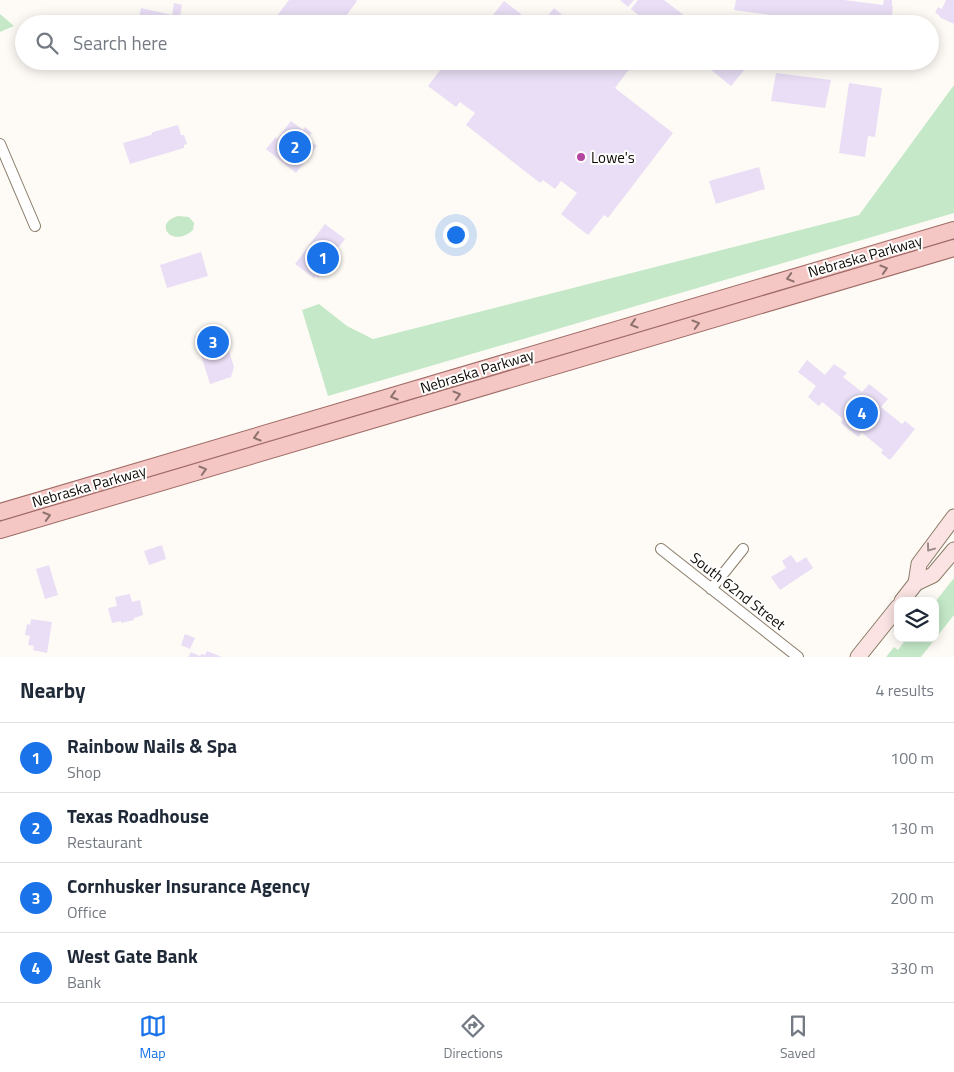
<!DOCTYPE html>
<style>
:root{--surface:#fff;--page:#f2f2f3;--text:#1f2937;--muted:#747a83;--line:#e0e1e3;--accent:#1a73e8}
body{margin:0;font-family:"Titillium Web",sans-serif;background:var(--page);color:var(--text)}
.controls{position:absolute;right:15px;bottom:15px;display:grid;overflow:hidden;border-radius:10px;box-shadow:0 2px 12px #0003}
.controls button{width:45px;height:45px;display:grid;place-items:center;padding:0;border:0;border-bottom:1px solid var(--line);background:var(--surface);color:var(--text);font:25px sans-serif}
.you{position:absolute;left:455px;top:234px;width:18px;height:18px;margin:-12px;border:4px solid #fff;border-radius:50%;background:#1a73e8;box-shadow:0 0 0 8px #1a73e833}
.badge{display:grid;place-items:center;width:32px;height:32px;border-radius:50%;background:var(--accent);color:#fff;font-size:16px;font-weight:700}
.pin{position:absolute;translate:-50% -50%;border:2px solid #fff;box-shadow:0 1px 5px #0006}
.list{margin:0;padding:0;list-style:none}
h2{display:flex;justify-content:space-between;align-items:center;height:65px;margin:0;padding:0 20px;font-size:21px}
h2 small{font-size:16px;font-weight:400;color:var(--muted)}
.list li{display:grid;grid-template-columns:32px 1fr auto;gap:15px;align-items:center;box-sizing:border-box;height:70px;padding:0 20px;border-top:1px solid var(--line)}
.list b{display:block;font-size:19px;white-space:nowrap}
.list p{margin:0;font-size:16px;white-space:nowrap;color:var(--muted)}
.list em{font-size:16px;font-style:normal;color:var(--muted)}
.icon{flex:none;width:28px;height:28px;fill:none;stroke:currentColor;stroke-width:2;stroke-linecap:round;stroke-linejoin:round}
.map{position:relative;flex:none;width:954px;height:657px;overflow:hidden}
.search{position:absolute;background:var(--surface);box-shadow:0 2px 12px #0003;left:15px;right:15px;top:15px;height:55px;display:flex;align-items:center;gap:12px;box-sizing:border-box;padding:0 18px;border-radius:28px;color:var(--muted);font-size:19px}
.sheet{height:345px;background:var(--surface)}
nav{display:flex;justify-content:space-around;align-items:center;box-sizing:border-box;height:70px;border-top:1px solid var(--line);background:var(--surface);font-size:14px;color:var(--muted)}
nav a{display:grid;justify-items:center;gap:2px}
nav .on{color:var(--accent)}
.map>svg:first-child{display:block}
</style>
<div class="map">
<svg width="954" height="657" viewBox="0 0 954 657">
<rect width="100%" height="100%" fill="#fefbf6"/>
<path fill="#c5e9c8" d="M 0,14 L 14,26 L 0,32 Z
M 954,85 L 954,213 L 328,396 L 302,310 L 319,304 L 347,326 L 373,339 L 859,215 Z
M 178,216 L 189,217 L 194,223 L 193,230 C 172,249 152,223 178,216 Z
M 954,578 L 954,615 L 921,657 L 886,657 L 894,647 L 898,650 L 907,638 L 935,638 L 935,602 Z"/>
<path fill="#e9def5" d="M 289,0 L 356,0 L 357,1 L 340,24 L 285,24 L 276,17 Z
M 620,0 L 634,0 L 628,7 Z
M 638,0 L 664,0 L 685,16 L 678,24 L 650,24 L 631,9 Z
M 736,0 L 844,0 L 883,5 L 884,0 L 892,0 L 892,6 L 893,6 L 891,24 L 837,24 L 734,10 Z
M 946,0 L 954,0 L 954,24 L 941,18 L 939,16 L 939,15 L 935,13 L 938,7 L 942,9 Z
M 504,1 L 534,24 L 486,24 Z
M 174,3 L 182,5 L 180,17 L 190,19 L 189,24 L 138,24 L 141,8 L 172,15 Z
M 554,8 L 573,24 L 541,24 Z
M 687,17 L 696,24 L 682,24 Z
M 136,61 L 179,61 L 170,67 L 169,65 L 165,68 Z
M 447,61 L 465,61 L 474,68 L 479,61 L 622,61 L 630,68 L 615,88 L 673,133 L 608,218 L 604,215 L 588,235 L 561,214 L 577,193 L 561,181 L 555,189 L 543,180 L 540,183 L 466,125 L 475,113 L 460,102 L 456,107 L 428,86 Z
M 700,61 L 746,61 L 749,64 L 731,86 Z
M 776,73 L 831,80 L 825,108 L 771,101 Z
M 849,83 L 882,88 L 875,137 L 868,136 L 865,157 L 839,153 Z
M 291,121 L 303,130 L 305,127 L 312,133 L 307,138 L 317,146 L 296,173 L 266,149 L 276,137 L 277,139 Z
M 178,125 L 181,135 L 184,135 L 187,144 L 184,145 L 184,148 L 130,164 L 123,143 L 151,135 L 153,132 Z
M 759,167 L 765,189 L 716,204 L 709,181 Z
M 325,224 L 345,239 L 327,262 L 329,264 L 318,278 L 316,276 L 314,278 L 295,264 Z
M 201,252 L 208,276 L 167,288 L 160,265 Z
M 222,328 L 234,367 L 231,377 L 210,384 L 195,336 Z
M 807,360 L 825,375 L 834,364 L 847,373 L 843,377 L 862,392 L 869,384 L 888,399 L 881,407 L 902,424 L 905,421 L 915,429 L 890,460 L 881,453 L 883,450 L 862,433 L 858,437 L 841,423 L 843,419 L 822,402 L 819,406 L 808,397 L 816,386 L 798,372 Z
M 162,545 L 166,559 L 149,565 L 144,551 Z
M 791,555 L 797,563 L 806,557 L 813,568 L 780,590 L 771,577 L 786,568 L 782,561 Z
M 49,565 L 58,595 L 45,599 L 36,569 Z
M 130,594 L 132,602 L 140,600 L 143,615 L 134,618 L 134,620 L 121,623 L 121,621 L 112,623 L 108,608 L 117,606 L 115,597 Z
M 31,619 L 52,622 L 47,653 L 33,650 L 34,646 L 28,645 L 30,636 L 25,635 L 27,624 L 30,625 Z
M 185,634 L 195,638 L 190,649 L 181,645 Z
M 207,651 L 222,657 L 188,657 L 191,652 L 200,656 L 201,654 L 205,655 Z"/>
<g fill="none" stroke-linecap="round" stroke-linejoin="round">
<g stroke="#8a7c68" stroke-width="12">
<path id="street" d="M 0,144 L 35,226
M 661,549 L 798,657
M 711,589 L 743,549"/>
</g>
<g stroke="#8a7c68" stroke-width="17">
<path id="secondary" d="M 916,583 L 919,564 L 954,517
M 902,601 L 916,583 L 933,575 L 954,550
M 858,657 L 898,607"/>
</g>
<g stroke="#a06c67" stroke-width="18">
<path id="primary" d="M 0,512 L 954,230
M 0,530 L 954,248"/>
</g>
<use href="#street" stroke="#fff" stroke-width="10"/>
<use href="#secondary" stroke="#fae3e2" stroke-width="15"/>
<use href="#primary" stroke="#f5c7c4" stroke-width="16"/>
</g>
<defs><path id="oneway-chevron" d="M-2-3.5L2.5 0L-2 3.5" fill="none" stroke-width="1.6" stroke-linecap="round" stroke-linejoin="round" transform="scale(1.25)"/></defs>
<g stroke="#8e726e">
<use href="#oneway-chevron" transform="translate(884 269) rotate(-17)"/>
<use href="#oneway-chevron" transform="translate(790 278) rotate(164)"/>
<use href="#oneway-chevron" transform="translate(634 324) rotate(163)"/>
<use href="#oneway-chevron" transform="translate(696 324) rotate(-16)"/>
<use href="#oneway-chevron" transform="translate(457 395) rotate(-16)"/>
<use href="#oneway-chevron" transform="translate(394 396) rotate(163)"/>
<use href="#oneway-chevron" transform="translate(257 437) rotate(164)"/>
<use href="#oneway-chevron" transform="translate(203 470) rotate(-16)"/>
<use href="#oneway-chevron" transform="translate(47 516) rotate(-16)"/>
</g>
<use stroke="#9c8c89" href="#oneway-chevron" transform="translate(930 548) rotate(127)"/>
<circle fill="#b545a2" stroke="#fff" stroke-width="2" cx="581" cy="157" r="5"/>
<g text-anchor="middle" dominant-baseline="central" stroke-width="4" stroke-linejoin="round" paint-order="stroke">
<g font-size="15" fill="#0f0a04" stroke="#fff" text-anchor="start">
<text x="591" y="157">Lowe's</text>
</g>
<g font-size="15" fill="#0f0a04" stroke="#fff">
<text transform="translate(865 256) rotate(-16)">Nebraska Parkway</text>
<text transform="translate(477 371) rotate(-17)">Nebraska Parkway</text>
<text transform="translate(89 486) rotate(-16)">Nebraska Parkway</text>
<text transform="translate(738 591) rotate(38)">South 62nd Street</text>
</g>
</g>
</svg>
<div class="controls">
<button><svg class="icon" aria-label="layers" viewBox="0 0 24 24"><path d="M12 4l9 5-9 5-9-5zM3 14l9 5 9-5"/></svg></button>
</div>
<div class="you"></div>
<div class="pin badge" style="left:323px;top:258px">1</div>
<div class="pin badge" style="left:295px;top:147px">2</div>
<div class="pin badge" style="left:213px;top:342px">3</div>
<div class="pin badge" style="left:862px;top:413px">4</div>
<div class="search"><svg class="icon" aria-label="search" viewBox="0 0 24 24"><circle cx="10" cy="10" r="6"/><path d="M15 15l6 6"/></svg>Search here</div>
</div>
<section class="sheet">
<h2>Nearby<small>4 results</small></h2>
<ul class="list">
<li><span class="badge">1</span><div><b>Rainbow Nails &amp; Spa</b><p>Shop</p></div><em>100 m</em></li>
<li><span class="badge">2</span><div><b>Texas Roadhouse</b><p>Restaurant</p></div><em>130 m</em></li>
<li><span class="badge">3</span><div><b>Cornhusker Insurance Agency</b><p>Office</p></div><em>200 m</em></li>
<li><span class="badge">4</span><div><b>West Gate Bank</b><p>Bank</p></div><em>330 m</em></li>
</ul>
</section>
<nav>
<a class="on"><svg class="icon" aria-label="map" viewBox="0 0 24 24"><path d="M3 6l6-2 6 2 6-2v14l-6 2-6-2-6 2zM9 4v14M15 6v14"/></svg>Map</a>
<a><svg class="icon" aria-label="directions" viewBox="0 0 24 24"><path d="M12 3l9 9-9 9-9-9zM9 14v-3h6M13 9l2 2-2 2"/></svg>Directions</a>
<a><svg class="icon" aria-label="saved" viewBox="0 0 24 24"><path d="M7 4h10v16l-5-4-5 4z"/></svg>Saved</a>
</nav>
